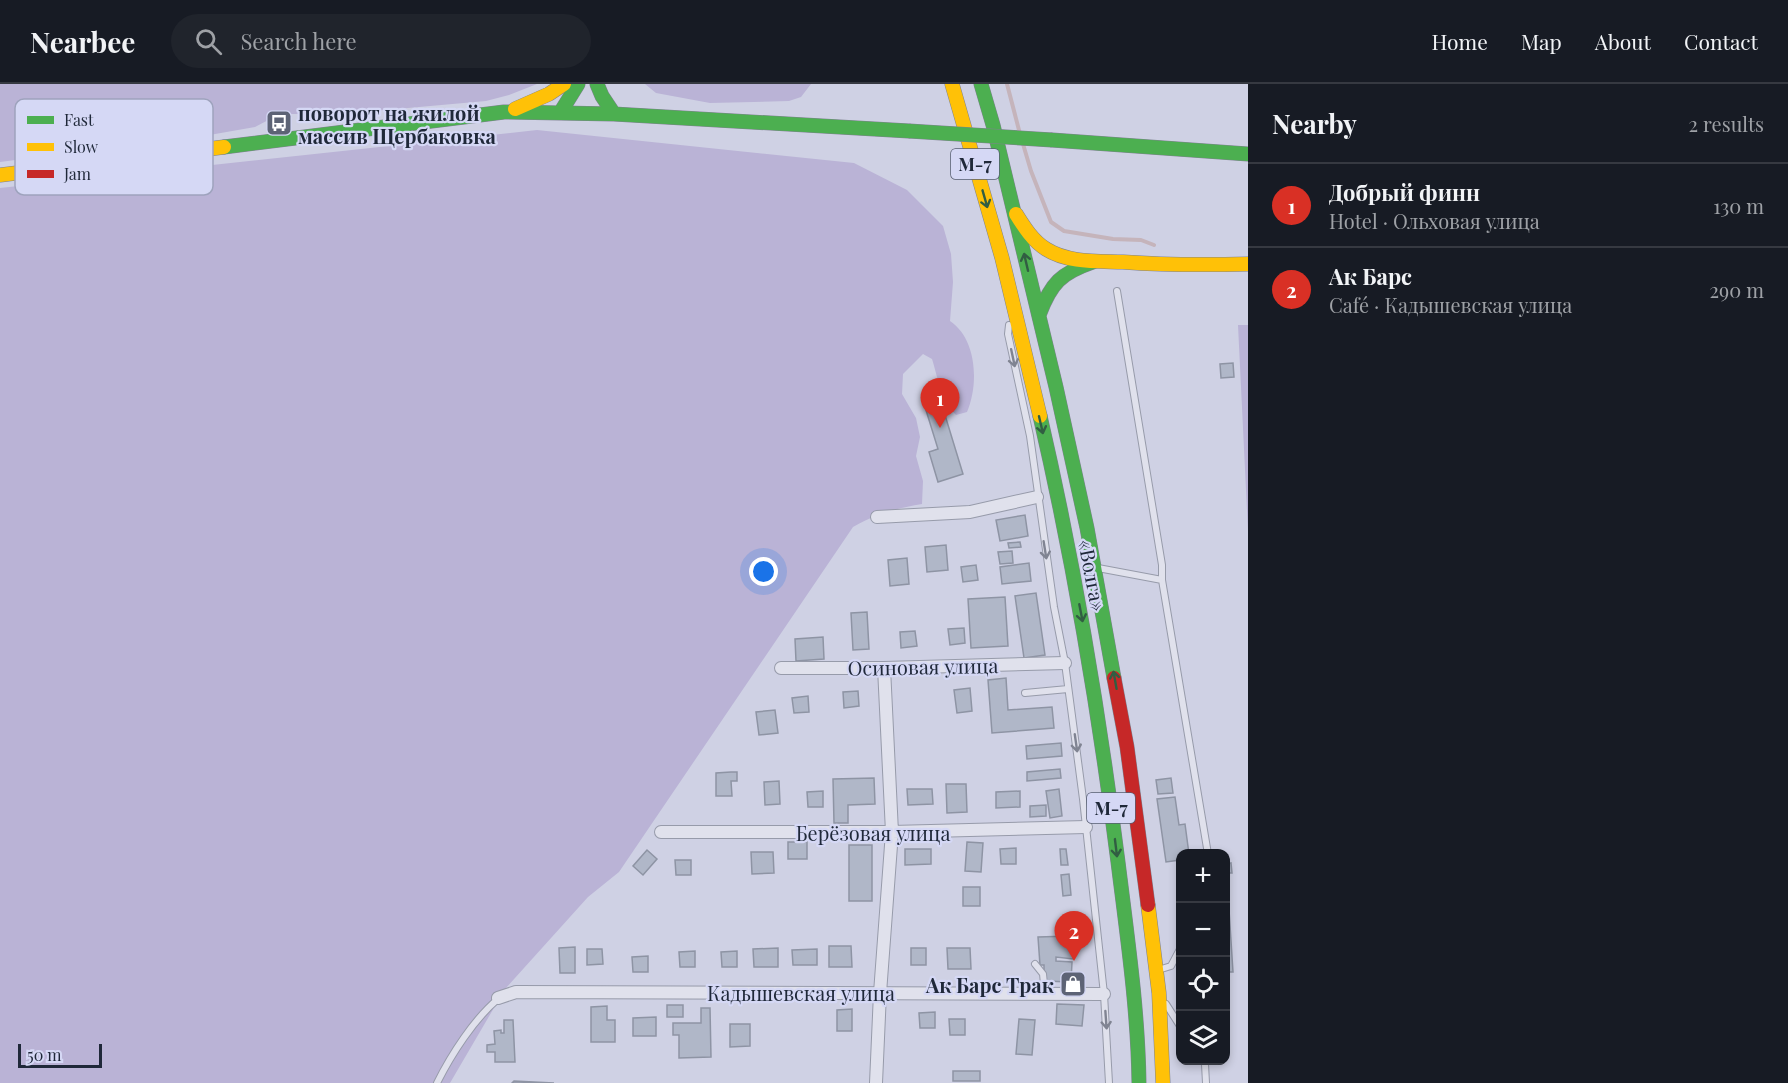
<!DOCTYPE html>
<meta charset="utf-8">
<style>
:root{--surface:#171b24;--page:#20242c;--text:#f1f3f6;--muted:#9ea1a6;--line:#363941;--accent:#d93025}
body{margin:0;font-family:"Playfair Display",serif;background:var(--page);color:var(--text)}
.controls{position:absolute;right:18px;bottom:18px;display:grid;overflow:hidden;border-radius:12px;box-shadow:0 3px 9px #0003}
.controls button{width:54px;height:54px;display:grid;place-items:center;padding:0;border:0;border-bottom:2px solid var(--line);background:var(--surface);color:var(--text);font:30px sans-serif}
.scale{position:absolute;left:18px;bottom:15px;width:84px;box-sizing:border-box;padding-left:6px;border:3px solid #1f2839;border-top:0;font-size:16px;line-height:21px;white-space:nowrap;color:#1f2839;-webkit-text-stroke:4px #d5d8f5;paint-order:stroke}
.you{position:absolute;left:764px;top:488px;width:21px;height:21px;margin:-15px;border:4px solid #fff;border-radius:50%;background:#1a73e8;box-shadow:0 0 0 9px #1a73e833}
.badge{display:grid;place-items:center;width:39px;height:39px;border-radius:50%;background:var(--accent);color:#fff;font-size:20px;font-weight:700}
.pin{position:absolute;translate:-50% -50px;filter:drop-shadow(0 2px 3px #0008)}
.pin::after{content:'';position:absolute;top:32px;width:21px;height:18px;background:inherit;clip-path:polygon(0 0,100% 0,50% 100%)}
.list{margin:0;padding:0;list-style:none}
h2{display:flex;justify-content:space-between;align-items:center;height:78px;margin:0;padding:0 24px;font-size:26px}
h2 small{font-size:20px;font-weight:400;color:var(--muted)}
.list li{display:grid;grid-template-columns:39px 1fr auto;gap:18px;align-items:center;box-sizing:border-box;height:84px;padding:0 24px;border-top:2px solid var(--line)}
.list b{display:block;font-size:22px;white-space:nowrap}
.list p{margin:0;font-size:20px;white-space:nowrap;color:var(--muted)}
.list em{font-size:20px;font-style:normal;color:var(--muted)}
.icon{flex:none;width:33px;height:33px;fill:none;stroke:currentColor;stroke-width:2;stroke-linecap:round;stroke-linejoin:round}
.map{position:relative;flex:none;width:1248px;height:999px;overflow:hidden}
header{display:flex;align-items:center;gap:36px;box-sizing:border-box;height:84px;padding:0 30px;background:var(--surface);border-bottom:2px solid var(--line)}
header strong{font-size:28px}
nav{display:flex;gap:33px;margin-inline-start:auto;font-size:21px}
.search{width:420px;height:54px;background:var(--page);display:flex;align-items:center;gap:15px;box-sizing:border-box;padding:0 21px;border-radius:33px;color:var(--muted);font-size:22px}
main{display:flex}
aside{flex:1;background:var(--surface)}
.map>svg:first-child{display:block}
</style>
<header>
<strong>Nearbee</strong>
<div class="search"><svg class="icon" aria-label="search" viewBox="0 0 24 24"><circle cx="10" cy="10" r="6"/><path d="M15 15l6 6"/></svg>Search here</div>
<nav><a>Home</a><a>Map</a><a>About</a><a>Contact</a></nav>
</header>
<main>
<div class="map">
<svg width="1248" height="999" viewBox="0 0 1248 999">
<rect width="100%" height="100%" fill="#cfd1e4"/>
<path fill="#bab3d6" d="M 0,0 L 537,0 L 509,11 L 486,17 L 341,30 L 289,30 L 274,33 L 255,43 L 107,69 L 38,73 L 0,78 Z
M 645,0 L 811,0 L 801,13 L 789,17 L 710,19 L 656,9 Z
M 537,46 L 854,79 L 907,106 L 943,142 L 951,170 L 953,198 L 950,237 C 977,255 979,300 967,328 L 956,331 C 941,316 938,294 932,275 L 923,270 L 903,290 L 902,310 L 916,334 L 920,353 L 916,372 L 923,397 L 922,420 C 897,424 875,430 853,443 L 619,788 L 588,813 L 505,905 L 450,999 L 0,999 L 0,104 Z
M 1238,241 L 1248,241 L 1248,447 Z"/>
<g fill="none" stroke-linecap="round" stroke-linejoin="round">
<path stroke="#c5b4bb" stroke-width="4" d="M 1007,0 L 1020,50
M 1023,60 L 1031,87 L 1051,138 L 1064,147 L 1113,155 L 1141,156 L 1154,161"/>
</g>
<path fill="#b0b7c8" stroke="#8e94a4" stroke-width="1.5" d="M 1233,279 L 1234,293 L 1221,294 L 1220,280 Z
M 941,318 L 963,390 L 938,398 L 929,368 L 938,365 L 925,323 Z
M 1025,431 L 1028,452 L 1000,457 L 996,436 Z
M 1020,458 L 1021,463 L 1009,464 L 1008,459 Z
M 946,461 L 948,486 L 927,488 L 925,463 Z
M 1012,467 L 1013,479 L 1000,480 L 998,468 Z
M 907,474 L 909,500 L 890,502 L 888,476 Z
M 1029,479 L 1031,497 L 1002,500 L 1000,483 Z
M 976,481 L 978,496 L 963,498 L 961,483 Z
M 1036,509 L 1045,571 L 1024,574 L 1015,512 Z
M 1005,513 L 1008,562 L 971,564 L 968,515 Z
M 867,528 L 869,565 L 853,566 L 851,529 Z
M 964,544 L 965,559 L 950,561 L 948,545 Z
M 915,547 L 917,562 L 901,564 L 900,548 Z
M 823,553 L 824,575 L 796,577 L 795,555 Z
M 1006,594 L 1008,626 L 1052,623 L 1054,644 L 992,649 L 988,596 Z
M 970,604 L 972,627 L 957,629 L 954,606 Z
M 858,607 L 859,622 L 844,624 L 843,608 Z
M 808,612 L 809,628 L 794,629 L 792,614 Z
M 775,626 L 778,649 L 759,651 L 756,628 Z
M 1061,659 L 1062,672 L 1027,675 L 1026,662 Z
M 1060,685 L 1061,694 L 1027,697 L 1027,688 Z
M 731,688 L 737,688 L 737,697 L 731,697 L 732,712 L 716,712 L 716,689 Z
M 874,694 L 875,720 L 848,721 L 848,739 L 834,739 L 833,695 Z
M 1171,694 L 1173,709 L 1158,710 L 1156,696 Z
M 779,697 L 780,720 L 765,721 L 764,698 Z
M 946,700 L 966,700 L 967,728 L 947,729 Z
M 907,705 L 932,705 L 933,720 L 908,721 Z
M 1059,705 L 1062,732 L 1050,734 L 1046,707 Z
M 823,707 L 823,723 L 808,723 L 807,708 Z
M 1020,707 L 1020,723 L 996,724 L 996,708 Z
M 1175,713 L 1179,741 L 1185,740 L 1189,770 L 1180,770 L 1180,776 L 1166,778 L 1157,715 Z
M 1046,721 L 1046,732 L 1030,733 L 1030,722 Z
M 788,758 L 807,758 L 807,775 L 788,775 Z
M 967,758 L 983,759 L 981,788 L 965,787 Z
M 849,761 L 872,761 L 872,817 L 849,817 Z
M 1016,764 L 1016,780 L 1001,780 L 1000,765 Z
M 905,765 L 931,765 L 931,780 L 905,781 Z
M 1060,765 L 1066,765 L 1068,781 L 1061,781 Z
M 647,766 L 657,775 L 643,791 L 633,782 Z
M 751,768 L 773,768 L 774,789 L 752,790 Z
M 675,776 L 691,776 L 691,791 L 676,791 Z
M 1231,779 L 1232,789 L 1226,789 L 1226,780 Z
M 1069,790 L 1071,811 L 1063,812 L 1061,791 Z
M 963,803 L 980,803 L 980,822 L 963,822 Z
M 1226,826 L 1229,826 L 1233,888 L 1226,888 Z
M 1071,852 L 1073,875 L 1056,873 L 1056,877 L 1072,878 L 1071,898 L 1044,897 L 1044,881 L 1040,881 L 1038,853 Z
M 829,862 L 851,862 L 852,883 L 829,883 Z
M 575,863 L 575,889 L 560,889 L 559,864 Z
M 778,864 L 778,883 L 754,883 L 753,865 Z
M 911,864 L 926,864 L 926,881 L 911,881 Z
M 947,864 L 970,864 L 971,885 L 948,885 Z
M 587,865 L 602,865 L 603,880 L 587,881 Z
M 817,865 L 817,881 L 793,881 L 792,866 Z
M 695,867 L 695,883 L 680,883 L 679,868 Z
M 737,867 L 737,883 L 722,883 L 721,868 Z
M 648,872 L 648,888 L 633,888 L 632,873 Z
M 1057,920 L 1084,921 L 1082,942 L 1056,940 Z
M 667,921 L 683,921 L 683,933 L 667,933 Z
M 607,922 L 607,936 L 615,936 L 615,958 L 591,958 L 591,923 Z
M 701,924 L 710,924 L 711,973 L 679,974 L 679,951 L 673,951 L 673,939 L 701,939 Z
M 852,925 L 852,947 L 837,947 L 837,926 Z
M 935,928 L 935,944 L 920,944 L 919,929 Z
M 656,933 L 656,952 L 633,952 L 633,934 Z
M 949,935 L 965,935 L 965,951 L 950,951 Z
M 1019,935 L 1035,936 L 1032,971 L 1016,970 Z
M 504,936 L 513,936 L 515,978 L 495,978 L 495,968 L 487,968 L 487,961 L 495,960 L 494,947 L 501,946 L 501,949 L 504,949 Z
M 730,940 L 750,940 L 750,962 L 730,963 Z
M 953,987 L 980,987 L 980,997 L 953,997 Z
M 514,997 L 554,999 L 512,999 Z"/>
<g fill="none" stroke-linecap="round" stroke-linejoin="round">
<g stroke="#979baa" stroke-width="8">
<path id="lane" d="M 1117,207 L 1162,481 L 1162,496 L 1208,770
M 1009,241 L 1008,250 L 1030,352 L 1054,523 L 1065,579 L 1083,715 L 1104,910 L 1109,999
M 1098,484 L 1162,496
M 1025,609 L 1068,605
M 1035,880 L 1043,890 L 1045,910
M 1158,886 L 1171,882 L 1180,865 L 1180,856
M 1166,920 L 1180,942
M 1203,976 L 1205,980 L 1206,999
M 437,999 C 451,971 474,935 498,915"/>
</g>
<g stroke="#979baa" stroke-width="14">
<path id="street" d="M 877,433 L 970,428 L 1037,413
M 781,584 L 884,584 L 1065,579
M 661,748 L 892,748 L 1086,743
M 498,914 L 516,908 L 1104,910
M 876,999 L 880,909 L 892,748 L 884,584"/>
</g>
<g stroke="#7e828f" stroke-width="15">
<path id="fast" d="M 597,0 L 602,12 L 614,30
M 981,0 L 993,41 L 1056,303 L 1087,444 L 1114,594
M 560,29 L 578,0
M 1052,56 L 1248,70
M 224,63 L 504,28 L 614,30 L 909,47
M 1039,231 C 1051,199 1061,189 1093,178
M 1040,332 C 1074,479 1099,628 1118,778 C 1127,851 1138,925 1139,999"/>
</g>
<g stroke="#7e828f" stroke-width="15">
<path id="slow" d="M 952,0 L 1002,174 L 1040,332
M 515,25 L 549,10 L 564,0
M 0,91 L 224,63
M 1016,130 C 1024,143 1033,157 1046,165 C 1068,179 1097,177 1123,178 C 1164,181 1206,181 1248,180
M 1148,821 L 1159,909 L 1163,999"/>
</g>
<g stroke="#7e828f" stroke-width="15">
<path id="jam" d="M 1114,594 L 1127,663 L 1148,821"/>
</g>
<use href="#lane" stroke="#e0e1ec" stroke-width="6"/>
<use href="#street" stroke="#e0e1ec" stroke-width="12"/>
<use href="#fast" stroke="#4caf50" stroke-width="14"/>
<use href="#slow" stroke="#ffc107" stroke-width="14"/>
<use href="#jam" stroke="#c62828" stroke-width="14"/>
<g stroke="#7e828f" stroke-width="15" stroke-linecap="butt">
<path id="fast-bridge" d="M 909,47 L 1052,56"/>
</g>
<use href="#fast-bridge" stroke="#4caf50" stroke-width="14"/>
</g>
<defs><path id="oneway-shaft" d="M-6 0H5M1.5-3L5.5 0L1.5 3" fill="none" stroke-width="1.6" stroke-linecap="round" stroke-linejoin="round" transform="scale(1.5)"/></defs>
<g stroke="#315e42">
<use href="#oneway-shaft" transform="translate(985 115) rotate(74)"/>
<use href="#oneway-shaft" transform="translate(1026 178) rotate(-103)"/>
<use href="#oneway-shaft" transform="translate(1041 341) rotate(77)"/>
<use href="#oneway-shaft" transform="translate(1081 529) rotate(79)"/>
<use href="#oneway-shaft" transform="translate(1115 596) rotate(-100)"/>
<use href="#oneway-shaft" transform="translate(1116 764) rotate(83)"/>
</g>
<g stroke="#808492">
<use href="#oneway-shaft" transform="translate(1013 274) rotate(78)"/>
<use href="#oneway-shaft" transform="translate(1045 466) rotate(81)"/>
<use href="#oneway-shaft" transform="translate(1076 659) rotate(82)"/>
<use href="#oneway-shaft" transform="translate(1106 936) rotate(86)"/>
</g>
<defs>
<g id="bus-square" transform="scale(1.35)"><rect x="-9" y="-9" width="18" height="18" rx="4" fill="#5d6375" stroke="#d5d8f5"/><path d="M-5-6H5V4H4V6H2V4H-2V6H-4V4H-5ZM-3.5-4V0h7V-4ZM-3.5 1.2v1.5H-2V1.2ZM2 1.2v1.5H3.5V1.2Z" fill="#fff"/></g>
<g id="shop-square" transform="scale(1.35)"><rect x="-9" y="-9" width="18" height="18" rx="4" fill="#5d6375" stroke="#d5d8f5"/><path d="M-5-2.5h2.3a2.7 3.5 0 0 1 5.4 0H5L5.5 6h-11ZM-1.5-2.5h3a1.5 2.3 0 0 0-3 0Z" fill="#fff"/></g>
</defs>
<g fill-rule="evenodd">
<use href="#bus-square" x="279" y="39"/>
<use href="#shop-square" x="1073" y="900"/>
</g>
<g text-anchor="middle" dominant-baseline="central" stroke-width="4.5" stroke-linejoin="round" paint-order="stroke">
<g fill="#d5d8f5" stroke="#565d71" stroke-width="1.5">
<rect x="951" y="65" width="48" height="30" rx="4.5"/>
<rect x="1087" y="709" width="48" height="30" rx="4.5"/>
</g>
<g font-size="18" font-weight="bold" fill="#1f2839">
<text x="975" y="80">М-7</text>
<text x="1111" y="724">М-7</text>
</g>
<g font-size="20" font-weight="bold" fill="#1f2839" stroke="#d5d8f5" text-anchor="start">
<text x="298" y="28">поворот на жилой<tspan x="298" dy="23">массив Щербаковка</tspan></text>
<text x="1054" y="900" text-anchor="end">Ак Барс Трак</text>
</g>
<g font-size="20" fill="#1f2839" stroke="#d5d8f5">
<text transform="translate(1093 491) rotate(79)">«Волга»</text>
<text transform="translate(923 582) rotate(-1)">Осиновая улица</text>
<text x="873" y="748">Берёзовая улица</text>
<text x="801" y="908">Кадышевская улица</text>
</g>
</g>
<rect x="15" y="15" width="198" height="96" rx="9" fill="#d5d8f5" stroke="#9ea3bd" stroke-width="1.5"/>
<rect x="27" y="32" width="27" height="8" fill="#4caf50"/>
<rect x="27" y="59" width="27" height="8" fill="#ffc107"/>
<rect x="27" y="86" width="27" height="8" fill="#c62828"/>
<g font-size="16" fill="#1f2839">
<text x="64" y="42">Fast</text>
<text x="64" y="69">Slow</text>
<text x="64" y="96">Jam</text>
</g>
</svg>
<div class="controls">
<button>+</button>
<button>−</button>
<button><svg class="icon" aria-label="locate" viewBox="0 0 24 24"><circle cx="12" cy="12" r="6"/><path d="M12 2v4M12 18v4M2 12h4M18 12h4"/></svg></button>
<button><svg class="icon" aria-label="layers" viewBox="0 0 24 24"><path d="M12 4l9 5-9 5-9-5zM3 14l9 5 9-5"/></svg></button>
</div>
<div class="scale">50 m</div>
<div class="you"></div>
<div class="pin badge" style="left:940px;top:344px">1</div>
<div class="pin badge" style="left:1074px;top:877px">2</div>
</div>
<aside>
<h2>Nearby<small>2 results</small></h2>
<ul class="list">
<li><span class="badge">1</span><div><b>Добрый финн</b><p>Hotel · Ольховая улица</p></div><em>130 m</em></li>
<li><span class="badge">2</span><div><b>Ак Барс</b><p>Café · Кадышевская улица</p></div><em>290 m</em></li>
</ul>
</aside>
</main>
